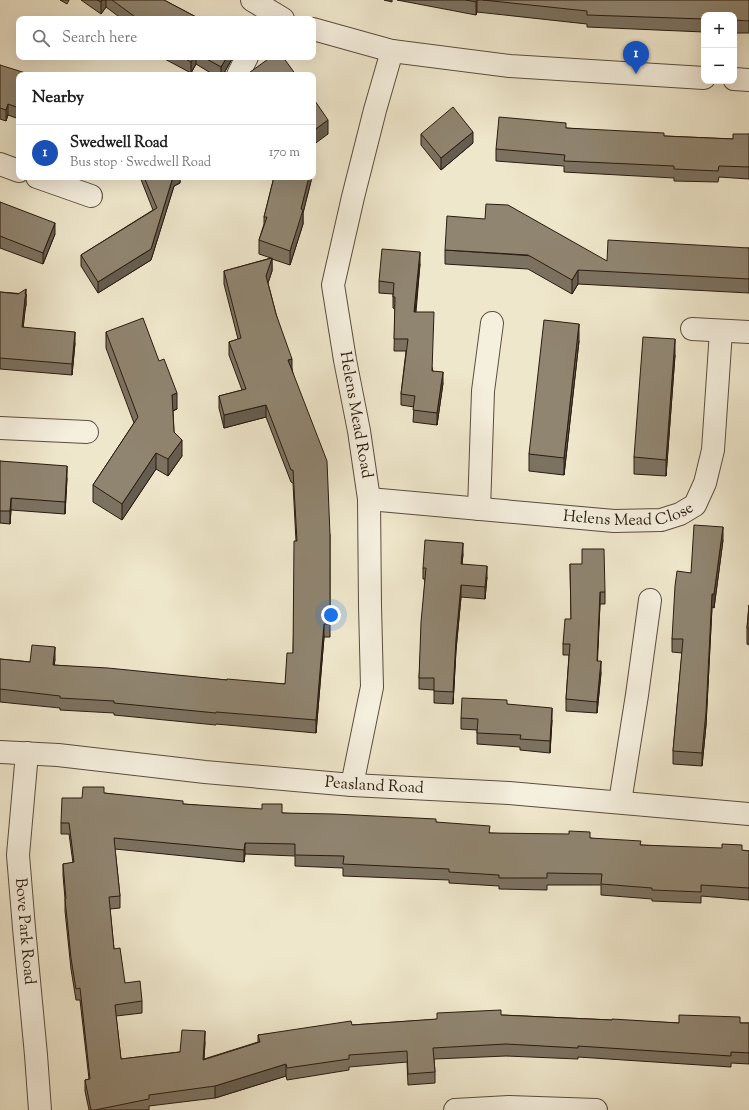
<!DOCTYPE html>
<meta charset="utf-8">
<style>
:root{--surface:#fff;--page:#f2f2f2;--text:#222;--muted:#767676;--line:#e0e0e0;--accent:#1a73e8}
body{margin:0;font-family:"Sorts Mill Goudy",serif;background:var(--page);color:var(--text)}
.controls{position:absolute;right:12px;top:12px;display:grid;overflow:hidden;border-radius:8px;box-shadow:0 4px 16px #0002}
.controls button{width:36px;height:36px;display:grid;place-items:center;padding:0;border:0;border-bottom:1px solid var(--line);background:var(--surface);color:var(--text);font:20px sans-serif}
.you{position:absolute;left:331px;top:615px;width:14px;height:14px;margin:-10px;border:3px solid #fff;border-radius:50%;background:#1a73e8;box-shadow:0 0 0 6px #1a73e833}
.badge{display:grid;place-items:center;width:26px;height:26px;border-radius:50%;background:var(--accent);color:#fff;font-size:13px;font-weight:700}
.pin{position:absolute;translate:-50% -33px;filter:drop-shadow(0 1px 2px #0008)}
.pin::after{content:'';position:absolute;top:21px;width:14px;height:12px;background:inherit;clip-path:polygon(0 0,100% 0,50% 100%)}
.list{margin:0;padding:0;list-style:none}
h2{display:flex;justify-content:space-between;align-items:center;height:52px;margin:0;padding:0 16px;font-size:17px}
h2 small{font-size:13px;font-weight:400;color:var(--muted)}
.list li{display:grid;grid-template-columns:26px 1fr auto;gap:12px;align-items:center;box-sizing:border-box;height:56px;padding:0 16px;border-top:1px solid var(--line)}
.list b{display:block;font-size:15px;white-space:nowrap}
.list p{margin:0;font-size:13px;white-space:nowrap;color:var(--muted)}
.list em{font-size:13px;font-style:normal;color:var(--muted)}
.icon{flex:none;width:22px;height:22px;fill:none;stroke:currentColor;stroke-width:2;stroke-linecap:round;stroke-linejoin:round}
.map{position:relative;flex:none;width:749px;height:1110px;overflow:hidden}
.search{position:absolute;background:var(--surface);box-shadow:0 4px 16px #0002;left:16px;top:16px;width:300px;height:44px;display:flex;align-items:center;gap:10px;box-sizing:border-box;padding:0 14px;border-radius:8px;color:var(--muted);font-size:15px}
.panel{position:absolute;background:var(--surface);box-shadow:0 4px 16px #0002;left:16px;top:72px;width:300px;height:108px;border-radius:8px}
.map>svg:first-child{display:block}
</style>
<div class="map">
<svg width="749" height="1110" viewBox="0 0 749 1110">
<rect width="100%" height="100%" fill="#efe7cc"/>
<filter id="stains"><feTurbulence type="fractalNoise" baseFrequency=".005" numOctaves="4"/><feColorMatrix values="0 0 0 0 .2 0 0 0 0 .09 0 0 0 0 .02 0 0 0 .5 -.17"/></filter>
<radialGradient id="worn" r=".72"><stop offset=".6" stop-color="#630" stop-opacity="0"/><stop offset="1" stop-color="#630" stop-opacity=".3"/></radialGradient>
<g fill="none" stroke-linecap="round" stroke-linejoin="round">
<g stroke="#5a4e3e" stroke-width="24">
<g id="minor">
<path d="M 252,0 L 283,19"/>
<path d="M 313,29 L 392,51 L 510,66 L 704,78"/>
<path d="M 238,75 L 247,57"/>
<path d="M 734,79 L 749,80"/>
<path d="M 0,164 L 19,171"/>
<path d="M 37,177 L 91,196"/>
<path d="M 692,329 L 749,332"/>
<path d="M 0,428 L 87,432"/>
<path id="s1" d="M 369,499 L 614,521 L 661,520 L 680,514 L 695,505 L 705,483 L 713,450 L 721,331"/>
<path d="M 479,509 L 483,391 L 492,323"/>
<path id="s2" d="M 0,752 L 58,755 L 205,772 L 352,785 L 509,793 L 749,814"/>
<path id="s3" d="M 27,753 L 18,855 L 24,928 L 36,1055 L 40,1110"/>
<path d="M 352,785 L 372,687 L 370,605 L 369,499 L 359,431 L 345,360 L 333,285 L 353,197 L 375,110 L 392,51"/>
<path d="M 620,802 L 637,695 L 650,600"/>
<path d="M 455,1110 L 509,1107 L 596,1110"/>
</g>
</g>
<use href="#minor" stroke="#f5efde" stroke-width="22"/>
</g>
<path fill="#7c7261" stroke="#291b0f" d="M 60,0 L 69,0 L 67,4 Z
M 81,0 L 164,0 L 198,18 L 203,19 L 122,19 L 106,7 L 101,14 Z
M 384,0 L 392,0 L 392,2 Z
M 397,0 L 749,0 L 749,33 L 734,33 L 734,15 L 704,15 L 704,32 L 587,27 L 587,24 L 477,12 L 476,15 Z
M 161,57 L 233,57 L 223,75 L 214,75 L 196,64 L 191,73 Z
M 0,65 L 19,75 L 19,119 L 8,115 L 6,121 L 0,119 Z
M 566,128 L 664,136 L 733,139 L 749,134 L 749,179 L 719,177 L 718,182 L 674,181 L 674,178 L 564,172 L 564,166 L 496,161 L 496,149 Z
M 421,134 L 473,143 L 441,170 L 421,145 Z
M 140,177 L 180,177 L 180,183 L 174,186 L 151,260 L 98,293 L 81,266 L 81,255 L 153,210 Z
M 274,177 L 312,177 L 303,213 L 303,224 L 290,265 L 272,259 L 272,271 L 268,283 L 276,314 L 292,369 L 330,535 L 330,637 L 324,637 L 316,733 L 216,724 L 216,725 L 114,715 L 114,713 L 60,710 L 60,708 L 0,702 L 0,659 L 30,662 L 55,659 L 54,665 L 227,680 L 285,684 L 293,653 L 296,541 L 293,483 L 291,482 L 266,417 L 224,428 L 219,408 L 219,396 L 242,390 L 229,355 L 229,342 L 238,339 L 224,284 L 224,271 L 271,258 L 259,254 L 259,240 L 264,224 L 264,217 Z
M 0,202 L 55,234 L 43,264 L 0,248 Z
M 749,248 L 749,293 L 578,284 L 572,294 L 528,269 L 445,264 L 445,250 L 607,261 Z
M 420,264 L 416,312 L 433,371 L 443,383 L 437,425 L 413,422 L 414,407 L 401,405 L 401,394 L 406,351 L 394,351 L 395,309 L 393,308 L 393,294 L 379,293 L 379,281 Z
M 0,292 L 26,294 L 26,305 L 25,310 L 23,327 L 75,343 L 72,375 L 0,369 Z
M 106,332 L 159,361 L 177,409 L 173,411 L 174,432 L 182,456 L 168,476 L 156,469 L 122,520 L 93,502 L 93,485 L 134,423 L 106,348 Z
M 579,341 L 564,475 L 529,471 L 529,454 Z
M 675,355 L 666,476 L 634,474 L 634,457 Z
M 0,461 L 67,478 L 65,514 L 11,510 L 10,524 L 0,523 Z
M 723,540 L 714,608 L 712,607 L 706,725 L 702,766 L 673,764 L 673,751 L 682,653 L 672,652 L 672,639 L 691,573 Z
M 463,554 L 462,564 L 487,577 L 485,599 L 461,597 L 456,650 L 453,704 L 434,703 L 434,690 L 419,689 L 419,678 L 425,579 L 423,579 L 423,568 Z
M 570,564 L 605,592 L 605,604 L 600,604 L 597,661 L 601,673 L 597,713 L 566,711 L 566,699 L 569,655 L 563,655 L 563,644 L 571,619 Z
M 749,605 L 749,645 L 747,644 L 747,628 Z
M 507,704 L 552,720 L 550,753 L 520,750 L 520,747 L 477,744 L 477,730 L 461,729 L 461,718 Z
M 104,793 L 183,804 L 282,813 L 436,822 L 490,833 L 590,838 L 641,845 L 749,851 L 749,900 L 701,896 L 701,903 L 652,901 L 652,899 L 601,895 L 601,885 L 547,885 L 547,890 L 499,889 L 499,886 L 449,883 L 449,880 L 343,876 L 343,868 L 295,866 L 295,856 L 245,854 L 244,862 L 115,849 L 120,896 L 120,908 L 110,909 L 114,949 L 125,983 L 142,1001 L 142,1013 L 116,1016 L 121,1059 L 180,1052 L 205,1042 L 204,1059 L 258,1042 L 258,1035 L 352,1025 L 501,1015 L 679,1023 L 749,1023 L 749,1064 L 731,1063 L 731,1067 L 578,1057 L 578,1059 L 506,1056 L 434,1059 L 435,1072 L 435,1083 L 408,1085 L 407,1062 L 349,1067 L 349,1070 L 287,1080 L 286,1076 L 215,1098 L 149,1106 L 149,1110 L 89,1110 L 85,1091 L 85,1080 L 89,1079 L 80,1000 L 76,1000 L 71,969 L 65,911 L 65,899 L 63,875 L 63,864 L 73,863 L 69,834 L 61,834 L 61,823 L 82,798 Z"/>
<path fill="#655d4f" stroke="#291b0f" d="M 102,0 L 106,0 L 106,7 L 101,14 L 101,2 Z
M 477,0 L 477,12 L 476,15 L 476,2 Z
M 194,57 L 196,57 L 196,64 L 191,73 L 191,62 Z
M 227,57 L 233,57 L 223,75 L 221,75 L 221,67 Z
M 8,104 L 8,115 L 6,121 L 6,110 Z
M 328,120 L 328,134 L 313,145 L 313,131 Z
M 473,132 L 473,143 L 441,170 L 441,158 Z
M 315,154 L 315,168 L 313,175 L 313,161 Z
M 173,177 L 180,177 L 180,183 L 174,186 L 151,260 L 98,293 L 98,282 L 151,249 Z
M 309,177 L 312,177 L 303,213 L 303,224 L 290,265 L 290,251 Z
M 55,223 L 55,234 L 43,264 L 43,253 Z
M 420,252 L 420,264 L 414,323 L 414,312 Z
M 272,258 L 272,271 L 266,289 L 266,276 Z
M 578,270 L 578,284 L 572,294 L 572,280 Z
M 26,289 L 26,297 L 26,294 L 26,305 L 25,310 L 22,339 L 22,327 Z
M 579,324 L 579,341 L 564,475 L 564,458 Z
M 75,332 L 75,343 L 72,375 L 72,364 Z
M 675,339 L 675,355 L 666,476 L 666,460 Z
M 292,359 L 292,372 L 288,360 Z
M 443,372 L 443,383 L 437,425 L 437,413 Z
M 177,393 L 177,409 L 172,411 L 172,395 Z
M 266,405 L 266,417 L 224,428 L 224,415 Z
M 182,440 L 182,456 L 168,476 L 168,459 Z
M 156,453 L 156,469 L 122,520 L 122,504 Z
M 67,466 L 67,478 L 65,514 L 65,502 Z
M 11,498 L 11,510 L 10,524 L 10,511 Z
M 723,527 L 723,540 L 714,608 L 714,594 Z
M 463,543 L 463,554 L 461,575 L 461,564 Z
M 487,566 L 487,577 L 485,599 L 485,587 Z
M 461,585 L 461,597 L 456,650 L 453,704 L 456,639 Z
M 600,592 L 600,604 L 597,673 L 597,661 Z
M 712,594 L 712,607 L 706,725 L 702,766 L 702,753 Z
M 324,624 L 324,637 L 316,733 L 316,720 Z
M 55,647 L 55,659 L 53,678 L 53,665 Z
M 601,661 L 601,673 L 597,713 L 597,702 Z
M 552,708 L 552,720 L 550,753 L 550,741 Z
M 245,843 L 245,854 L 244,862 L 244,850 Z
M 205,1031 L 205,1042 L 203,1071 L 203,1060 Z
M 286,1064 L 286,1076 L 215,1098 L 215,1086 Z"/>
<path fill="#908571" stroke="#291b0f" d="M 97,0 L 102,0 L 101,2 Z
M 112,0 L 164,0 L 198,18 L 199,16 L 203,19 L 138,19 Z
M 466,0 L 477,0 L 476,2 Z
M 483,0 L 749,0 L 749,21 L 734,20 L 734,15 L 704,15 L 704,19 L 587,15 L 587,11 Z
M 182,57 L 194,57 L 191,62 Z
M 203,57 L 227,57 L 221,67 Z
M 271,57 L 283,57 L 296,75 L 246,75 Z
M 0,65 L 32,75 L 19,75 L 19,108 L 8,104 L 6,110 L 0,108 Z
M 313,98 L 328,120 L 313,131 Z
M 453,107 L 473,132 L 441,158 L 421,134 Z
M 499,117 L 566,123 L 566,128 L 664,133 L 664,136 L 733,139 L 733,134 L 749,134 L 749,167 L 719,166 L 718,171 L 674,169 L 674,166 L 564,161 L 565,155 L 496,149 Z
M 313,153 L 315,154 L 313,161 Z
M 144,177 L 173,177 L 151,249 L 98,282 L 81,255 L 157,208 Z
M 274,177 L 309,177 L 301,209 L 303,210 L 290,251 L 259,240 L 267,217 L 264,217 Z
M 0,202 L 55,223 L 43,253 L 0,236 Z
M 486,204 L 508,205 L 607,261 L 608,240 L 749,248 L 749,279 L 578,270 L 572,280 L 528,255 L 445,250 L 447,216 L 485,219 Z
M 382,249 L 420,252 L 414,312 L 434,312 L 432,371 L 443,372 L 437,413 L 413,410 L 415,396 L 401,394 L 408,339 L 394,339 L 395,297 L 393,297 L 394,283 L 379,281 Z
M 272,258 L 266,276 L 276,314 L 292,359 L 288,360 L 327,461 L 330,535 L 330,624 L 324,624 L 316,720 L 216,712 L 216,713 L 114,703 L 114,701 L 60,698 L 60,696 L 0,689 L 0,659 L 30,662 L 32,645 L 55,647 L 53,665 L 108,668 L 227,680 L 227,679 L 285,684 L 287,653 L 293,653 L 294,541 L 297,541 L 293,470 L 291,470 L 266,405 L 224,415 L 219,396 L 246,389 L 229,342 L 241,338 L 224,271 Z
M 26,289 L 25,294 L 26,294 L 25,298 L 22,327 L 75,332 L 72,364 L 0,358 L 0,292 L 18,294 Z
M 143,318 L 159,361 L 164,359 L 177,393 L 172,395 L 174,432 L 182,440 L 168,459 L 156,453 L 122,504 L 93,485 L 138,417 L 106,332 Z
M 544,320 L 579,324 L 564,458 L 529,454 Z
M 643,337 L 675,339 L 666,460 L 634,457 Z
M 0,461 L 67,466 L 65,502 L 11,498 L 10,511 L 0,511 Z
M 694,525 L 723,527 L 714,594 L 712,594 L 706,712 L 702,753 L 673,751 L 683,639 L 672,639 L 675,586 L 677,571 L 691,573 Z
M 425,540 L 463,543 L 461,564 L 487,566 L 485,587 L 461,585 L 456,639 L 453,692 L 434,691 L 434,678 L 419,678 L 421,622 L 426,568 L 423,568 Z
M 582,549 L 604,549 L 605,592 L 600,592 L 597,661 L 601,661 L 597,702 L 566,699 L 570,644 L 563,644 L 565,619 L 571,619 L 570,564 L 582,564 Z
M 749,605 L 749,628 L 747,628 Z
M 462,698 L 507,700 L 507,704 L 552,708 L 550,741 L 520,739 L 521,735 L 477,733 L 478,719 L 461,718 Z
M 83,787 L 104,787 L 104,793 L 183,801 L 183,804 L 262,809 L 262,804 L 282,804 L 282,813 L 334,814 L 436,819 L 436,822 L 490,826 L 489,833 L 569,834 L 569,831 L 590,832 L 590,838 L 641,841 L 640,845 L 722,848 L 722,844 L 742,845 L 742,850 L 749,851 L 749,888 L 701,885 L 701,892 L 652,890 L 652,888 L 601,884 L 602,874 L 547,873 L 547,878 L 499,878 L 499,875 L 449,872 L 449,869 L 343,864 L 344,856 L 295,855 L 295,844 L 245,843 L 244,850 L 114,838 L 120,896 L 109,897 L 114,949 L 120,948 L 125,983 L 140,981 L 142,1001 L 115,1005 L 121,1059 L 180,1052 L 182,1030 L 205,1031 L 203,1060 L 260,1042 L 258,1035 L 351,1021 L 352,1025 L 437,1019 L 437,1013 L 501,1010 L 501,1015 L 612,1020 L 612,1019 L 679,1023 L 679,1015 L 740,1017 L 740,1023 L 749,1023 L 749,1053 L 731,1052 L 731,1056 L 578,1046 L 578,1048 L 506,1044 L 433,1048 L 435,1072 L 408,1074 L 407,1051 L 349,1055 L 349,1059 L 287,1068 L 286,1064 L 215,1086 L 149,1095 L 149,1099 L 95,1110 L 91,1110 L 85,1080 L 90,1079 L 80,988 L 76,989 L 71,958 L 65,899 L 66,899 L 63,864 L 74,862 L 69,823 L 61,823 L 62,798 L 82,798 Z"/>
<g text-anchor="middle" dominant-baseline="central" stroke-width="3" stroke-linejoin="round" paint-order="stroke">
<g font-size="16" fill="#291b0f" stroke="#f5efde">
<text transform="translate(355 415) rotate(80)">Helens Mead Road</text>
<text stroke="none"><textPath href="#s1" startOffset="261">Helens Mead Close</textPath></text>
<text stroke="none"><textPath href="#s2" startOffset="376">Peasland Road</textPath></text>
<text stroke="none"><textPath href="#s3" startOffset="179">Bove Park Road</textPath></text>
</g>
</g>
<rect width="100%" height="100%" filter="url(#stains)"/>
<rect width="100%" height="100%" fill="url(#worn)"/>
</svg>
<div class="controls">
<button>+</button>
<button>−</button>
</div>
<div class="you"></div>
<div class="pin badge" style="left:636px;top:74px;background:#1a4fb4">1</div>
<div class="search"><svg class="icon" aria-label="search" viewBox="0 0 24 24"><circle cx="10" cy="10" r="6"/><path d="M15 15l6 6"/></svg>Search here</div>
<section class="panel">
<h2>Nearby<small></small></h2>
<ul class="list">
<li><span class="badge" style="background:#1a4fb4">1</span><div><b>Swedwell Road</b><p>Bus stop · Swedwell Road</p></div><em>170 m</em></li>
</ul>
</section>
</div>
